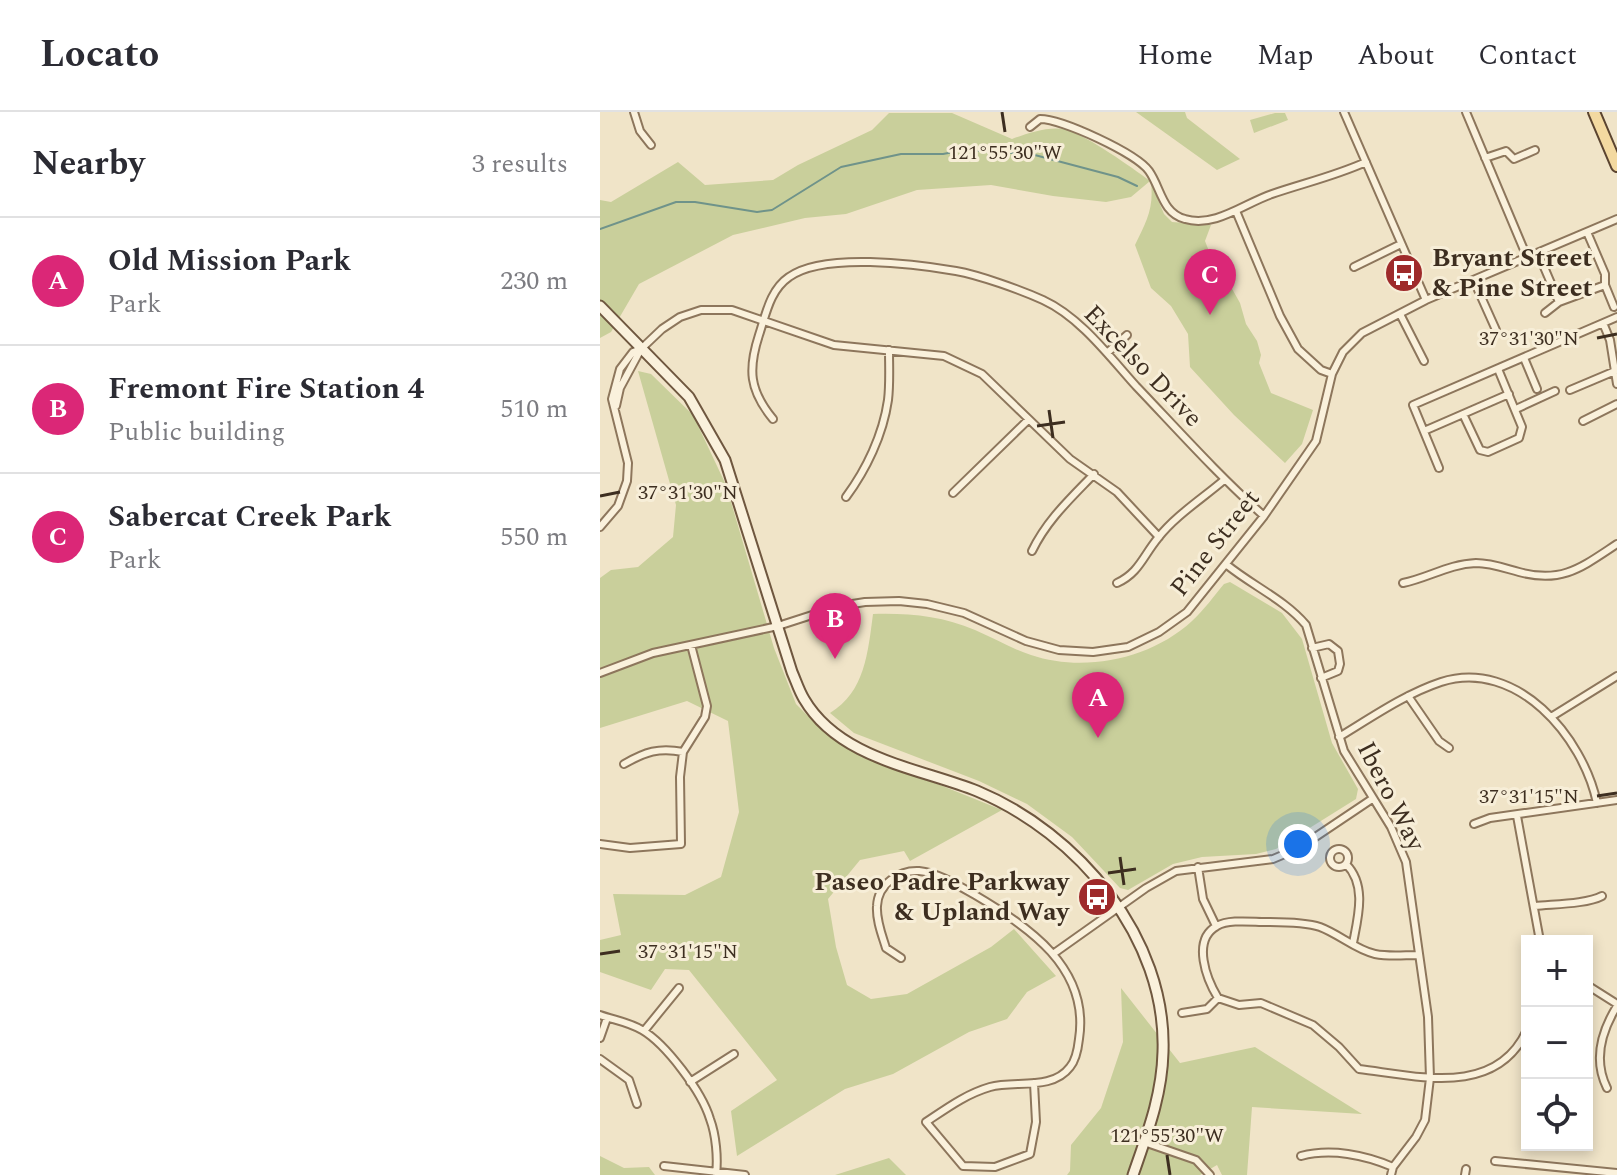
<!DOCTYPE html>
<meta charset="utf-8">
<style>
:root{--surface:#fff;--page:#f2f2f3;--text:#2b2b33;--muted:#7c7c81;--line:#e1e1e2;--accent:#db2777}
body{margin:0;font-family:Spectral,serif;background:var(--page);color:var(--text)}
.controls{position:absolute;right:24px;bottom:24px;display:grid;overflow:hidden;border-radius:0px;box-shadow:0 4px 12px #0003}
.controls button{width:72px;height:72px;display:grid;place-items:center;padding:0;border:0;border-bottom:2px solid var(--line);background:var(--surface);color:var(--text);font:40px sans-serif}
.you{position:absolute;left:698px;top:732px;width:28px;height:28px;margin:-20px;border:6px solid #fff;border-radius:50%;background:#1a73e8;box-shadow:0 0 0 12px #1a73e833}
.badge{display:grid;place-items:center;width:52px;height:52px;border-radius:50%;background:var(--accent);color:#fff;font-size:26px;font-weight:700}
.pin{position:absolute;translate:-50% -66px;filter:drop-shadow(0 2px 4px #0008)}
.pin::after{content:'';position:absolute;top:42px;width:28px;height:24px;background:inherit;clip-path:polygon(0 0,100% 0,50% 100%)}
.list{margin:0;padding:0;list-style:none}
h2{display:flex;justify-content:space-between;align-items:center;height:104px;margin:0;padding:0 32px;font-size:34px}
h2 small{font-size:26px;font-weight:400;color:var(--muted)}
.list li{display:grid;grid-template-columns:52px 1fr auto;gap:24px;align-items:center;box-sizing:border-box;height:128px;padding:0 32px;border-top:2px solid var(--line)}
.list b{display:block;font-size:30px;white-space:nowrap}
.list p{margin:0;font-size:26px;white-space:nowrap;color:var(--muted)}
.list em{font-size:26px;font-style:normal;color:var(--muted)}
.icon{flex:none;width:44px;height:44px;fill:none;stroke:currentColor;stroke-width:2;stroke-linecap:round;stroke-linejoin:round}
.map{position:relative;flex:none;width:1017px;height:1063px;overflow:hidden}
header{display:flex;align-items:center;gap:48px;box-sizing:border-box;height:112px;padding:0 40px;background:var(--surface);border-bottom:2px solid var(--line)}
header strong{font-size:38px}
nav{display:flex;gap:44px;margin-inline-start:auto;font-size:28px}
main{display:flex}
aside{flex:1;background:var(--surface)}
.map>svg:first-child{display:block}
</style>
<header>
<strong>Locato</strong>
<nav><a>Home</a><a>Map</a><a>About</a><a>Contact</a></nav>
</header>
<main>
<aside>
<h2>Nearby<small>3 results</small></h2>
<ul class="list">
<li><span class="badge">A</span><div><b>Old Mission Park</b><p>Park</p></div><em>230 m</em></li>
<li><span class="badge">B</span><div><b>Fremont Fire Station 4</b><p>Public building</p></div><em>510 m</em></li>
<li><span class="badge">C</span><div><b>Sabercat Creek Park</b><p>Park</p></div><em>550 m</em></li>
</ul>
</aside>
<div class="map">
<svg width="1017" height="1063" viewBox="0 0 1017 1063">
<rect width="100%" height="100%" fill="#f0e4c8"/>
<path fill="#c9cf9b" d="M 536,0 L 585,0 L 587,6 L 640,47 L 617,58 Z
M 289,1 L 352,1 L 412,27 C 428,21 451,13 468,18 C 490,26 530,54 550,69 L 531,85 L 506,90 L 453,84 L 391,73 L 317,78 L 246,102 L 205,106 L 133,123 L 39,172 L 11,220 L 0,226 L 0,88 L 11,90 L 78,50 L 105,73 L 173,68 L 198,53 L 272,18 Z
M 675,1 L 685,1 L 688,8 L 654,21 L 650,8 Z
M 551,71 L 564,102 L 572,110 L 611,113 L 605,129 L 614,152 L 626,166 L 640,191 L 646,212 L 657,229 L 661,243 L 659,251 L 671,281 L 713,298 L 702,332 L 685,351 L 634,303 L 590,255 L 588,222 L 571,194 L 551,176 L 535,133 C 546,110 554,97 551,71 Z
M 38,259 L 51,262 L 93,303 L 126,373 L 174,536 L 196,592 L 222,618 L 246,635 L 402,698 L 310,749 L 304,739 L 260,748 L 228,787 L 236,835 L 247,873 L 271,887 L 307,882 L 391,835 L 414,817 L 456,864 L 427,880 L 407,907 L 369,920 L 293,962 L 245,977 L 137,1044 L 131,999 L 177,968 L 89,858 L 65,857 L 51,878 L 0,860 L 0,828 L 21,823 L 13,782 L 85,783 L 121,765 L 139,700 L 128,609 L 87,589 L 0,616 L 0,466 L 11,458 L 38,455 L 73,425 L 76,393 Z
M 630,470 L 682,501 L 702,527 L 732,631 L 758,677 L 756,687 L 676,737 L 656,742 L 602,745 L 573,752 L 528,778 L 520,776 L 472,725 L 427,692 L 379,669 L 254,621 L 230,601 C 265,580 268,540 273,502 C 309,501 342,504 375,518 C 394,526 412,537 431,543 C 484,561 551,547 592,509 C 604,498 614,484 624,472 Z
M 521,876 L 580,951 L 655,935 L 762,1002 L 652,995 L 647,1063 L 622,1063 L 617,1053 L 600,1063 L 467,1063 L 470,1059 L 471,1033 L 501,996 L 523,930 Z
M 0,1044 L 24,1056 L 49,1055 L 55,1063 L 0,1063 Z
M 289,1046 L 306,1063 L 235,1063 Z"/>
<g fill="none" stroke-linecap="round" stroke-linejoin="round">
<path stroke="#6f938a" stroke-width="2" d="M 0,117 L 76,90 L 95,90 L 157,100 L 172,98 L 241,55 L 301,42 L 343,42 L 364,38 L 431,42 L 518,65 L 537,74"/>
<g stroke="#8d765c" stroke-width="10">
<path id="minor" d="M 34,0 L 40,19 L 51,33
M 744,0 L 826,188
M 866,0 L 927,145
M 430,15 L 440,7 C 462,7 536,41 549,59 C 561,76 562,101 585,107 C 615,116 645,91 672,82 C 704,71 735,64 766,50
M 885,46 L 906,39 L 914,47 L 935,38
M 636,99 L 680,204 L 698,237 L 721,258 L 732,262
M 987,120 L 1005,162 L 1005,173 L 1014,195
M 938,141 L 959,190
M 754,155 L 801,132
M 874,169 L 896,218
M 945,201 L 959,190 L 1005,173
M 800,202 L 824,249
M 1003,211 L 1010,228 L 1017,272
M 507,241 L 527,223
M 924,246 L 937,277
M 970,278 L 1015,259
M 16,294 L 20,276 L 41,237
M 916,297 L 955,279
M 863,302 L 880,338 L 888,340 L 919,326 L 922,315 L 898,257
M 173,307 C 149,278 148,257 159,223 C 166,202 170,178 189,165 C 223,140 316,152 356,159 C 379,163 421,178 443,188 C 480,205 509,244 536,274 C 578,318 618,363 664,404
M 983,309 L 1017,292
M 824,319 L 909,282
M 839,356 L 813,293 L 1017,205
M 353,381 L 428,308
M 246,385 C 266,358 283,323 288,288 C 290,272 289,255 289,238
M 0,415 L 18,394 L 27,369 L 28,351 L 12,287 L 20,257 L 33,240 L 41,237 L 62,217 L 80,205 L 101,198 L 132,198 L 234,233 L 344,244 L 382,262 L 470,347 L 517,380 L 559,425
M 432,439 C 447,408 470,387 494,362
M 627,453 C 653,474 685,488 706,513 L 744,639 L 791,715 L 806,750 L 828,905 L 830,966 L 825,1008 L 816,1025 L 793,1055 L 791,1063
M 517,471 C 539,461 543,444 558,426 C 575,404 603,386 624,368
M 803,471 C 828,466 849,452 876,451 C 891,451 904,456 919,460 C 962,472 982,455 1017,432
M 712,536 L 729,532 L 738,539 L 740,552 L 738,559 L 721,566
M 0,561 L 53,541 L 178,514 L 240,494 L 265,490 L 299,489 L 327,492 L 364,501 L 426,529 L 459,538 L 493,540 L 528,535 L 559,520 L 587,500 L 664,404 L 716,329 L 732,262 L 743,240 L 762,221 L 826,188 L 1017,107
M 808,584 L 839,629 L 849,636
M 951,605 L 1017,564
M 739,625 C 772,605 805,582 841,570 C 917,546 983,625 997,691
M 24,652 C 45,640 59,635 83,640
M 917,704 L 940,829
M 874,712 L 890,706 L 1017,688
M 0,732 L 30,736 L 81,732 L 80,665 L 83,640 L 105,605 L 107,594 L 91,533
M730 746a9 9 0 1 1 18 0a9 9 0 1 1-18 0Z
M 746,752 C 767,773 758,805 753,831
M 598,755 L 603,787 L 616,814
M 935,794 C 953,792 987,792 1002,784
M 453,842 L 546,776 L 576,759 L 673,747 L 699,736 L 772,687
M 818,843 C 804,843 790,845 775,842 C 756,838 739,822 720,815 C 705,810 682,810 666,810 C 652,810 629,807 617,814 C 591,828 607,868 618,886 L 639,893 L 661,891 L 713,913 L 739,935 L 759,957 C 817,964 896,986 927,918
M 301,846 L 286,836 C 282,823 276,808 277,794 C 278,772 299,758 319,759 C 339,761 359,774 375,783 C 428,814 490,856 479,927 C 478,936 476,948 470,955 C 452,979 415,968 390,975 C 366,982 347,996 326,1010 L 363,1054 L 395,1055 L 430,1042 L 436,1010 L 434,971
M 987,873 L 1017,892
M 582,901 L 607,897 L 618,886
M 0,903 C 14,908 29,910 42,918 C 66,932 102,980 110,1007 C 116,1023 118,1046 116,1063
M 44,919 L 79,876
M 0,926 L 7,906
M 0,947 L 29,968 L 37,992
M 90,970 L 134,942
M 1007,976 C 993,948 1001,920 1017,894
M 544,1030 L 596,1048 L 610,1063
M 701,1044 C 731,1036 765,1043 793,1055
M 895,1049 L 1017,1061
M 64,1054 L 145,1063
M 865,1063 L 866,1057"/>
</g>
<g stroke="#6f573f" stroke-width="13">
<path id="secondary" d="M 0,194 L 89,285 L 125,348 L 192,560 C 196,569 199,579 204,587 C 239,647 319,656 377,679 C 478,721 567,826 563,940 C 562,984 547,1022 533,1063"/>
</g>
<g stroke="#5b4430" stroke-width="14">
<path id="primary" d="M 994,0 L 1017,54"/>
</g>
<use href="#minor" stroke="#faf1dc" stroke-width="6"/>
<use href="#secondary" stroke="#faf1dc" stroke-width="9"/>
<use href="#primary" stroke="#f3d9a0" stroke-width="10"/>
</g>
<path fill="none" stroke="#3d2e20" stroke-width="3" d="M 402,0 L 405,20M 997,226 L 1017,222M 449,298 L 453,326M 437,314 L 465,310M 0,384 L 20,380M 997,684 L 1017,681M 520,745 L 524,773M 508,761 L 536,757M 0,842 L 20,839M 567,1043 L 570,1063"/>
<defs>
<g id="bus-disc" transform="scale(2)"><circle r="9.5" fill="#9e2a2b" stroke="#f7eed8"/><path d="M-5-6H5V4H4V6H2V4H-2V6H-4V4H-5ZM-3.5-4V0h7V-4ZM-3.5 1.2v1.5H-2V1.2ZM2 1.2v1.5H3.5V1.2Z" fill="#fff"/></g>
</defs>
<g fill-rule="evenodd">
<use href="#bus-disc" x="804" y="161"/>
<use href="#bus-disc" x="497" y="785"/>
</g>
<g text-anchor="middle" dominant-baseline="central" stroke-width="6" stroke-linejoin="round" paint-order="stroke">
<g font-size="26" font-weight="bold" fill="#3d2e20" stroke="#f7eed8" text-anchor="start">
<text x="832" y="146">Bryant Street<tspan x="832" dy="30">&amp; Pine Street</tspan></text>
<text x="469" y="770" text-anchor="end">Paseo Padre Parkway<tspan x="469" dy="30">&amp; Upland Way</tspan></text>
</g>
<g font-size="26" fill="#3d2e20" stroke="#f7eed8">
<text transform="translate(543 254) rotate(46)">Excelso Drive</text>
<text transform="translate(615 431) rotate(-52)">Pine Street</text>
<text transform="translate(791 684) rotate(63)">Ibero Way</text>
</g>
</g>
<g font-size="20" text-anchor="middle" fill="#3d2e20" stroke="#f7eed8" stroke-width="6" stroke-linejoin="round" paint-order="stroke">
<text x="405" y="47">121°55'30"W</text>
<text x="929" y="233">37°31'30"N</text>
<text x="88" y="387">37°31'30"N</text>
<text x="929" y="691">37°31'15"N</text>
<text x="88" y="846">37°31'15"N</text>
<text x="567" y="1030">121°55'30"W</text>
</g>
</svg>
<div class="controls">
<button>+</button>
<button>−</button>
<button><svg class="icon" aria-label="locate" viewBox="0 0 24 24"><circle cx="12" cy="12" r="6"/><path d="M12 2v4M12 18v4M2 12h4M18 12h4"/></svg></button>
</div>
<div class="you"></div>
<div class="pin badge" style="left:498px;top:626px">A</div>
<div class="pin badge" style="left:235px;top:547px">B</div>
<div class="pin badge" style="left:610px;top:203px">C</div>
</div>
</main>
